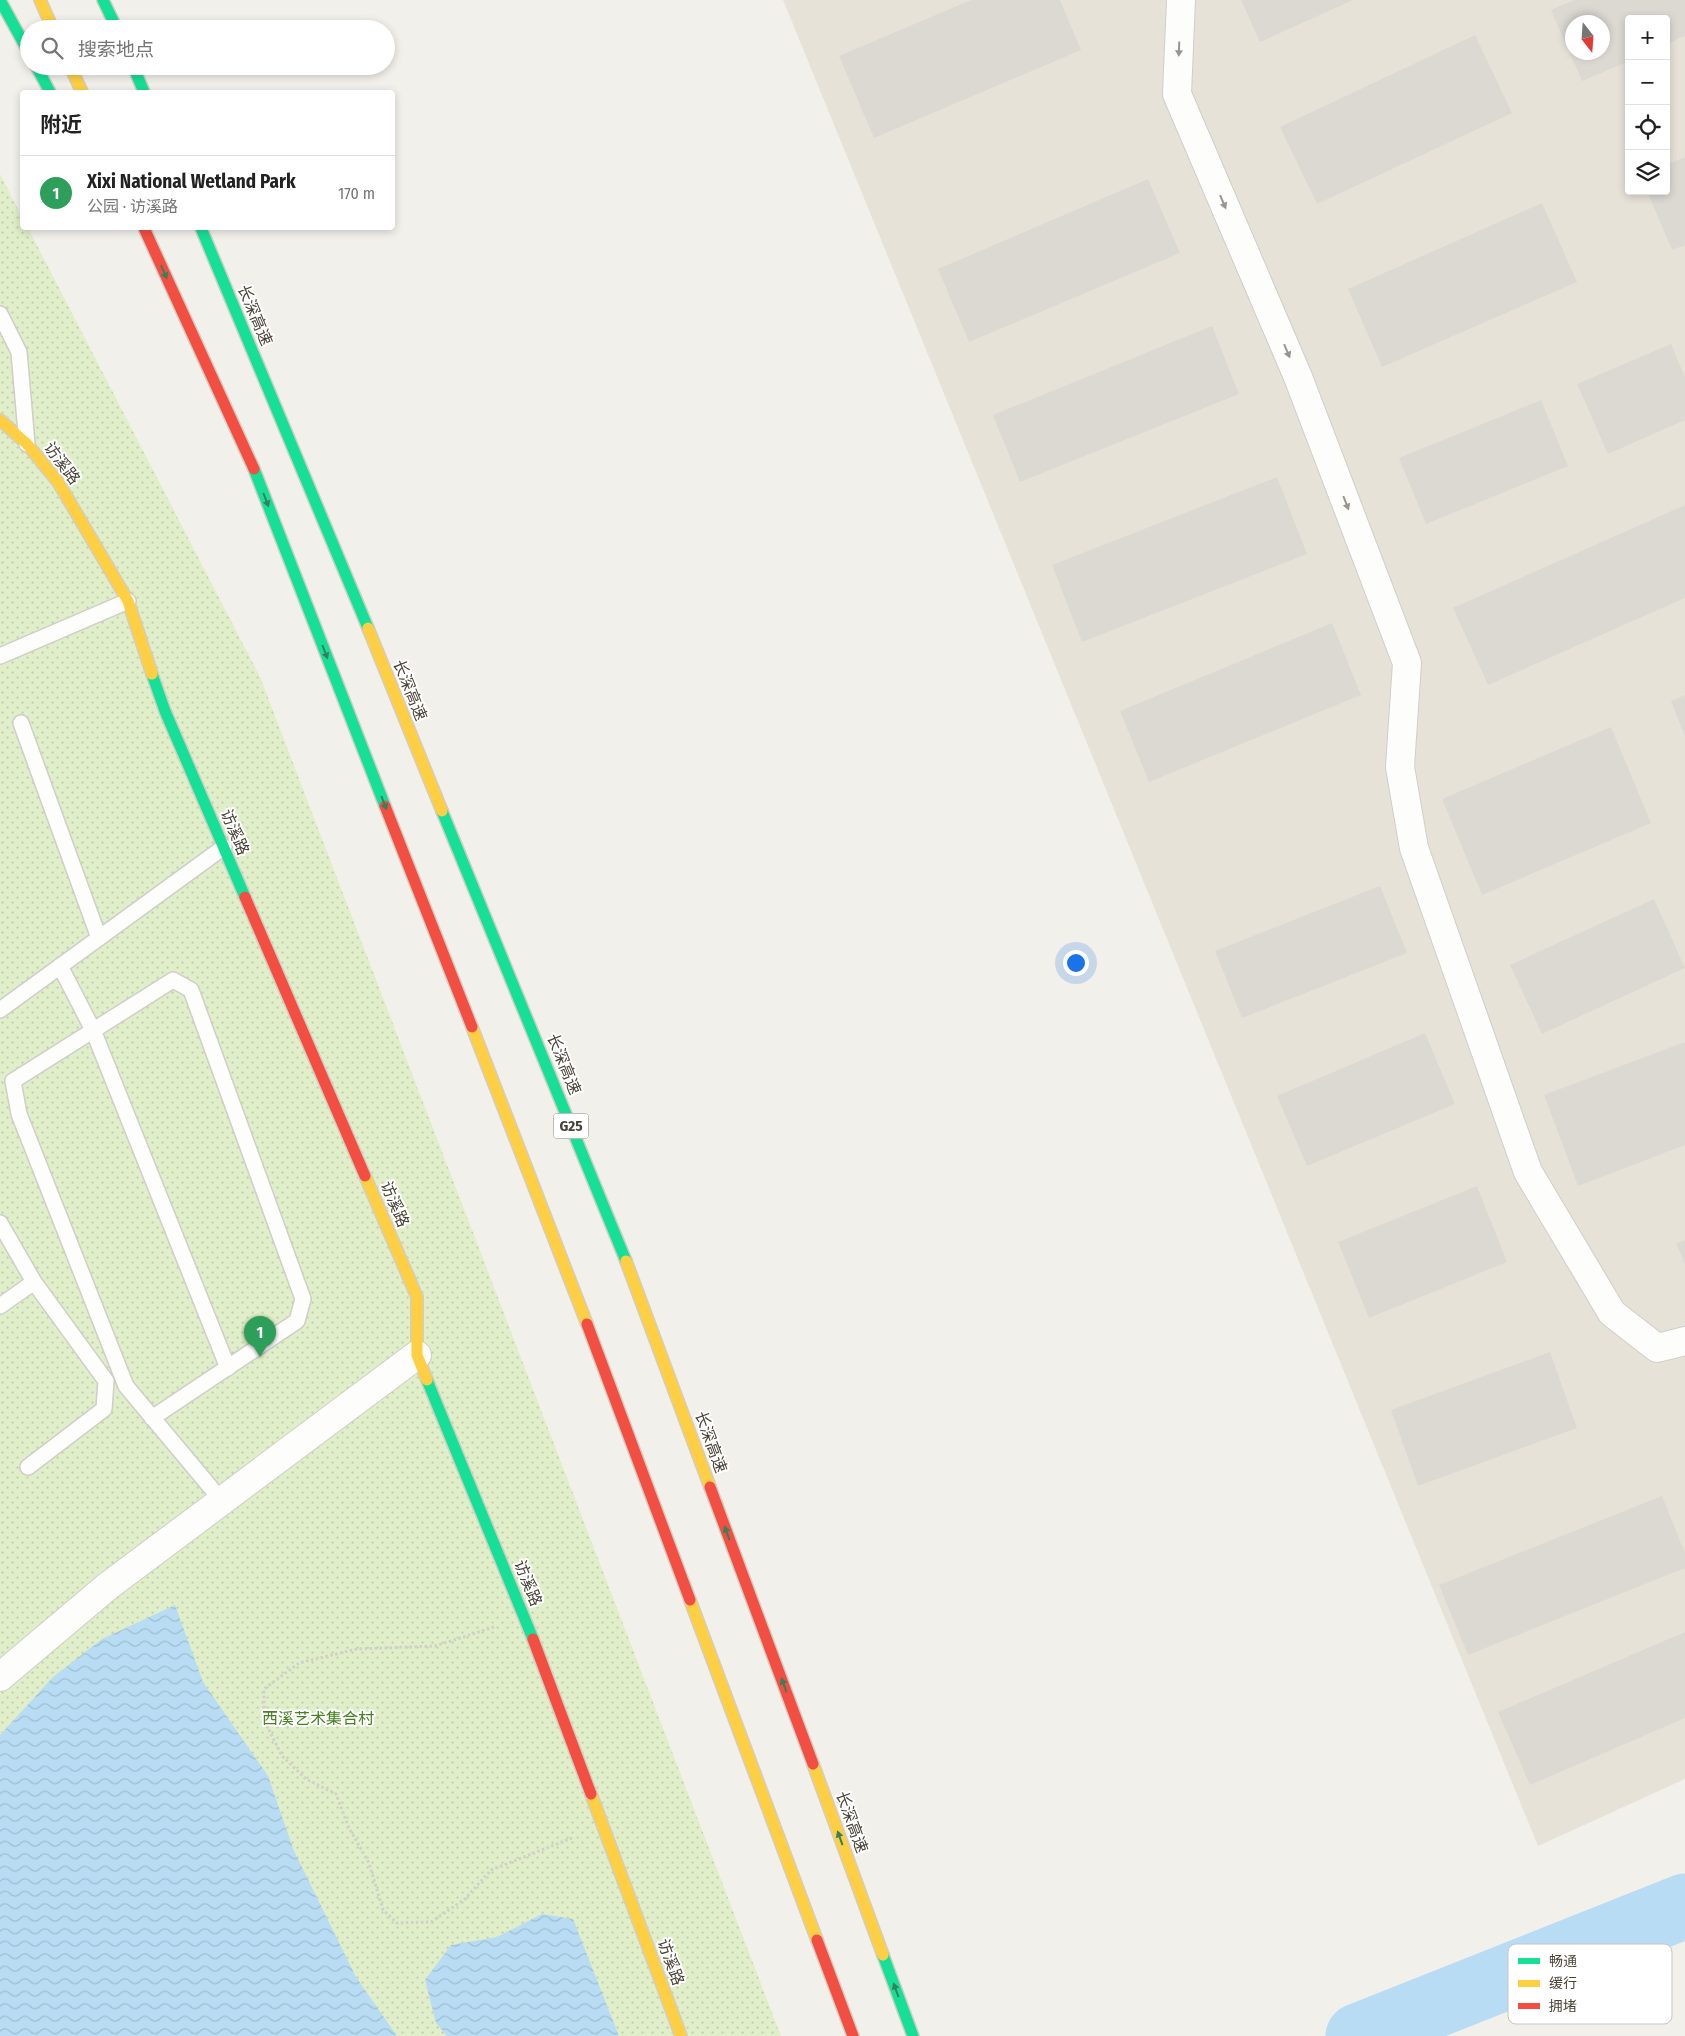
<!DOCTYPE html>
<html lang="zh">
<meta charset="utf-8">
<style>
:root{--surface:#fff;--page:#f2f2f2;--text:#222;--muted:#767676;--line:#e0e0e0;--accent:#db2777}
body{margin:0;font-family:"Fira Sans Condensed","Noto Sans SC",sans-serif;background:var(--page);color:var(--text)}
.controls{position:absolute;right:15px;top:15px;display:grid;overflow:hidden;border-radius:5px;box-shadow:0 2px 8px #0003}
.controls button{width:45px;height:45px;display:grid;place-items:center;padding:0;border:0;border-bottom:1px solid var(--line);background:var(--surface);color:var(--text);font:25px sans-serif}
.compass{position:absolute;left:1565px;top:15px;width:45px;height:45px;border-radius:50%;background:var(--surface);box-shadow:0 2px 8px #0003;rotate:163deg}
.you{position:absolute;left:1075px;top:962px;width:18px;height:18px;margin:-12px;border:4px solid #fff;border-radius:50%;background:#1a73e8;box-shadow:0 0 0 8px #1a73e833}
.badge{display:grid;place-items:center;width:32px;height:32px;border-radius:50%;background:var(--accent);color:#fff;font-size:16px;font-weight:700}
.pin{position:absolute;translate:-50% -41px;filter:drop-shadow(0 1px 2px #0008)}
.pin::after{content:'';position:absolute;top:26px;width:18px;height:15px;background:inherit;clip-path:polygon(0 0,100% 0,50% 100%)}
.list{margin:0;padding:0;list-style:none}
h2{display:flex;justify-content:space-between;align-items:center;height:65px;margin:0;padding:0 20px;font-size:21px}
h2 small{font-size:16px;font-weight:400;color:var(--muted)}
.list li{display:grid;grid-template-columns:32px 1fr auto;gap:15px;align-items:center;box-sizing:border-box;height:75px;padding:0 20px;border-top:1px solid var(--line)}
.list b{display:block;font-size:19px;white-space:nowrap}
.list p{margin:0;font-size:16px;white-space:nowrap;color:var(--muted)}
.list em{font-size:16px;font-style:normal;color:var(--muted)}
.icon{flex:none;width:28px;height:28px;fill:none;stroke:currentColor;stroke-width:2;stroke-linecap:round;stroke-linejoin:round}
.map{position:relative;flex:none;width:1685px;height:2036px;overflow:hidden}
.search{position:absolute;background:var(--surface);box-shadow:0 2px 8px #0003;left:20px;top:20px;width:375px;height:55px;display:flex;align-items:center;gap:12px;box-sizing:border-box;padding:0 18px;border-radius:28px;color:var(--muted);font-size:19px}
.panel{position:absolute;background:var(--surface);box-shadow:0 2px 8px #0003;left:20px;top:90px;width:375px;height:140px;border-radius:5px}
.map>svg:first-child{display:block}
</style>
<div class="map">
<svg width="1685" height="2036" viewBox="0 0 1685 2036">
<defs>
<pattern id="park-dots" width="8" height="8" patternUnits="userSpaceOnUse" patternTransform="scale(1.25)"><rect width="8" height="8" fill="#e0eec9"/><path d="M2 2h.1M6 6h.1" fill="none" stroke="#c2cdad" stroke-width="1.8" stroke-linecap="round"/></pattern>
<pattern id="water-waves" width="16" height="10" patternUnits="userSpaceOnUse" patternTransform="scale(1.25)"><rect width="16" height="10" fill="#b8dcf3"/><path d="M0 5q4-4 8 0t8 0" fill="none" stroke="#a0bed1"/></pattern>
</defs>
<rect width="100%" height="100%" fill="#f2f0eb"/>
<path fill="#e7e2d8" fill-rule="evenodd" d="M 783,0 L 1685,0 L 1685,1779 L 1538,1846 ZM 1629,19 L 1666,19 L 1666,191 L 1629,191 ZM 1572,22 L 1602,22 L 1602,52 L 1572,52 Z"/>
<path fill="url(#park-dots)" d="M 0,174 L 22,217 L 22,228 L 28,228 L 260,677 L 781,2036 L 0,2036 Z"/>
<path fill="url(#water-waves)" d="M 175,1605 L 203,1682 L 268,1776 L 294,1851 L 356,1977 L 397,2036 L 0,2036 L 0,1735 L 53,1677 L 102,1639 Z
M 542,1914 L 573,1919 L 619,2036 L 447,2036 L 436,2023 L 425,1980 L 451,1945 L 497,1937 Z"/>
<g fill="none" stroke-linecap="round" stroke-linejoin="round">
<path stroke="#b8dcf3" stroke-width="65" d="M 1358,2036 L 1685,1906"/>
</g>
<path fill="#dcd9d3" fill-rule="evenodd" d="M 971,0 L 1060,0 L 1081,50 L 874,138 L 839,56 Z
M 1241,0 L 1353,0 L 1260,42 Z
M 1574,0 L 1685,0 L 1685,36 L 1666,44 L 1666,19 L 1629,19 L 1629,61 L 1582,81 L 1551,10 ZM 1572,22 L 1602,22 L 1602,52 L 1572,52 Z
M 1475,35 L 1512,113 L 1317,204 L 1280,127 Z
M 1685,157 L 1685,245 L 1672,250 L 1647,191 L 1666,191 L 1666,165 Z
M 1148,179 L 1180,253 L 969,342 L 938,269 Z
M 1542,203 L 1577,282 L 1382,367 L 1348,289 Z
M 1212,326 L 1239,394 L 1020,482 L 993,415 Z
M 1671,344 L 1685,377 L 1685,420 L 1608,454 L 1577,384 Z
M 1541,400 L 1568,466 L 1426,524 L 1399,458 Z
M 1277,477 L 1307,554 L 1082,642 L 1052,565 Z
M 1685,505 L 1685,598 L 1488,685 L 1453,608 Z
M 1332,623 L 1361,695 L 1149,782 L 1120,711 Z
M 1685,695 L 1685,737 L 1671,701 Z
M 1611,727 L 1651,823 L 1482,895 L 1442,799 Z
M 1380,886 L 1407,953 L 1242,1018 L 1215,951 Z
M 1654,899 L 1685,968 L 1542,1034 L 1510,965 Z
M 1425,1033 L 1455,1104 L 1307,1166 L 1277,1096 Z
M 1685,1042 L 1685,1145 L 1578,1186 L 1544,1095 Z
M 1477,1186 L 1507,1262 L 1369,1318 L 1338,1242 Z
M 1685,1240 L 1685,1264 L 1676,1243 Z
M 1550,1352 L 1577,1428 L 1418,1486 L 1391,1410 Z
M 1662,1496 L 1685,1553 L 1685,1568 L 1468,1655 L 1439,1585 Z
M 1685,1632 L 1685,1718 L 1530,1785 L 1498,1712 Z"/>
<g fill="none" stroke-linecap="round" stroke-linejoin="round">
<g stroke="#d0cec8" stroke-width="18">
<path id="lane" d="M 0,314 L 19,352 L 27,444
M 0,656 L 128,601
M 21,723 L 99,938
M 60,966 L 93,1030 L 228,1368
M 0,1010 L 224,847
M 0,1223 L 34,1282 L 106,1381 L 104,1409 L 28,1467
M 0,1306 L 34,1282
M 152,1418 L 297,1321 L 303,1299 L 191,990 L 173,980 L 13,1081 L 19,1114 L 126,1386 L 222,1501"/>
</g>
<g stroke="#d0cec8" stroke-width="30">
<path id="street" d="M 1181,0 L 1177,94 L 1298,377 L 1407,663 L 1400,767 L 1414,848 L 1528,1172 L 1612,1313 L 1657,1348 L 1685,1341
M 0,1677 L 108,1586 L 417,1355"/>
</g>
<g stroke="#d2cdc1" stroke-width="14">
<path id="fast" d="M 0,0 L 29,53
M 103,0 L 117,29
M 36,66 L 50,92
M 133,66 L 144,92
M 201,228 L 368,628
M 254,469 L 385,806
M 152,674 L 165,711 L 245,897
M 442,811 L 626,1261
M 427,1380 L 533,1639
M 883,1955 L 913,2036"/>
</g>
<g stroke="#d2cdc1" stroke-width="14">
<path id="slow" d="M 40,0 L 53,29
M 70,66 L 82,92
M 0,420 L 27,444 L 58,482 L 128,601 L 152,674
M 368,628 L 442,811
M 472,1027 L 587,1324
M 365,1176 L 417,1297 L 417,1355 L 427,1380
M 626,1261 L 710,1487
M 690,1600 L 817,1940
M 813,1764 L 883,1955
M 591,1794 L 681,2036"/>
</g>
<g stroke="#d2cdc1" stroke-width="14">
<path id="jam" d="M 144,228 L 254,469
M 385,806 L 472,1027
M 245,897 L 365,1176
M 587,1324 L 690,1600
M 710,1487 L 813,1764
M 533,1639 L 591,1794
M 817,1940 L 853,2036"/>
</g>
<path stroke="#d2d0ca" stroke-width="3" stroke-dasharray="2.5 2.5" stroke-linecap="butt" d="M 494,1627 L 435,1646 L 357,1649 L 299,1663 L 264,1689 L 264,1720 L 282,1756 L 306,1779 L 336,1794 L 349,1828 L 369,1863 L 383,1910 L 397,1923 L 431,1922 L 465,1899 L 491,1870 L 572,1838"/>
<use href="#lane" stroke="#fdfdfc" stroke-width="15"/>
<use href="#street" stroke="#fdfdfc" stroke-width="28"/>
<use href="#fast" stroke="#16e098" stroke-width="11"/>
<use href="#slow" stroke="#ffcf43" stroke-width="11"/>
<use href="#jam" stroke="#f24e42" stroke-width="11"/>
</g>
<defs><path id="oneway-solid" d="M-6-.8H1V-3.2L6.5 0L1 3.2V.8H-6Z" transform="scale(1.25)"/></defs>
<g fill="#9a968f">
<use href="#oneway-solid" transform="translate(1179 49) rotate(92)"/>
<use href="#oneway-solid" transform="translate(1223 202) rotate(67)"/>
<use href="#oneway-solid" transform="translate(1287 351) rotate(67)"/>
<use href="#oneway-solid" transform="translate(1346 503) rotate(69)"/>
</g>
<g fill="#35815d">
<use href="#oneway-solid" transform="translate(164 272) rotate(66)"/>
<use href="#oneway-solid" transform="translate(266 500) rotate(69)"/>
<use href="#oneway-solid" transform="translate(325 652) rotate(69)"/>
<use href="#oneway-solid" transform="translate(384 803) rotate(69)"/>
<use href="#oneway-solid" transform="translate(727 1533) rotate(-110)"/>
<use href="#oneway-solid" transform="translate(784 1685) rotate(-110)"/>
<use href="#oneway-solid" transform="translate(840 1838) rotate(-110)"/>
<use href="#oneway-solid" transform="translate(896 1990) rotate(-110)"/>
</g>
<g text-anchor="middle" dominant-baseline="central" stroke-width="4" stroke-linejoin="round" paint-order="stroke">
<rect fill="#fff" stroke="#807b72" stroke-width="1" x="553.5" y="1113.5" width="35" height="25" rx="4"/>
<g font-size="15" font-weight="bold" fill="#494236">
<text x="571" y="1126">G25</text>
</g>
<g font-size="16" fill="#494236" stroke="#fff">
<text transform="translate(255 315) rotate(67)">长深高速</text>
<text transform="translate(62 463) rotate(53)">访溪路</text>
<text transform="translate(410 690) rotate(68)">长深高速</text>
<text transform="translate(235 832) rotate(67)">访溪路</text>
<text transform="translate(564 1064) rotate(68)">长深高速</text>
<text transform="translate(395 1204) rotate(67)">访溪路</text>
<text transform="translate(711 1442) rotate(70)">长深高速</text>
<text transform="translate(528 1583) rotate(68)">访溪路</text>
<text transform="translate(852 1822) rotate(70)">长深高速</text>
<text transform="translate(671 1962) rotate(70)">访溪路</text>
</g>
<g font-size="16" fill="#478123" stroke="#fff">
<text x="318" y="1718">西溪艺术集合村</text>
</g>
</g>
<rect x="1508" y="1944" width="164" height="80" rx="8" fill="#fff" stroke="#c8c6c3" stroke-width="1"/>
<rect x="1518" y="1958" width="22" height="6" fill="#16e098"/>
<rect x="1518" y="1980" width="22" height="7" fill="#ffcf43"/>
<rect x="1518" y="2003" width="22" height="6" fill="#f24e42"/>
<g font-size="14" fill="#494236">
<text x="1549" y="1966">畅通</text>
<text x="1549" y="1988">缓行</text>
<text x="1549" y="2011">拥堵</text>
</g>
</svg>
<div class="controls">
<button>+</button>
<button>−</button>
<button><svg class="icon" aria-label="locate" viewBox="0 0 24 24"><circle cx="12" cy="12" r="6"/><path d="M12 2v4M12 18v4M2 12h4M18 12h4"/></svg></button>
<button><svg class="icon" aria-label="layers" viewBox="0 0 24 24"><path d="M12 4l9 5-9 5-9-5zM3 14l9 5 9-5"/></svg></button>
</div>
<svg class="compass" viewBox="-18 -18 36 36"><path d="M0-13l5 13h-10z" fill="#e53935"/><path d="M0 13l5-13h-10z" fill="#767676"/></svg>
<div class="you"></div>
<div class="pin badge" style="left:260px;top:1357px;background:#2e9e5b">1</div>
<div class="search"><svg class="icon" aria-label="search" viewBox="0 0 24 24"><circle cx="10" cy="10" r="6"/><path d="M15 15l6 6"/></svg>搜索地点</div>
<section class="panel">
<h2>附近<small></small></h2>
<ul class="list">
<li><span class="badge" style="background:#2e9e5b">1</span><div><b>Xixi National Wetland Park</b><p>公园 · 访溪路</p></div><em>170 m</em></li>
</ul>
</section>
</div>
